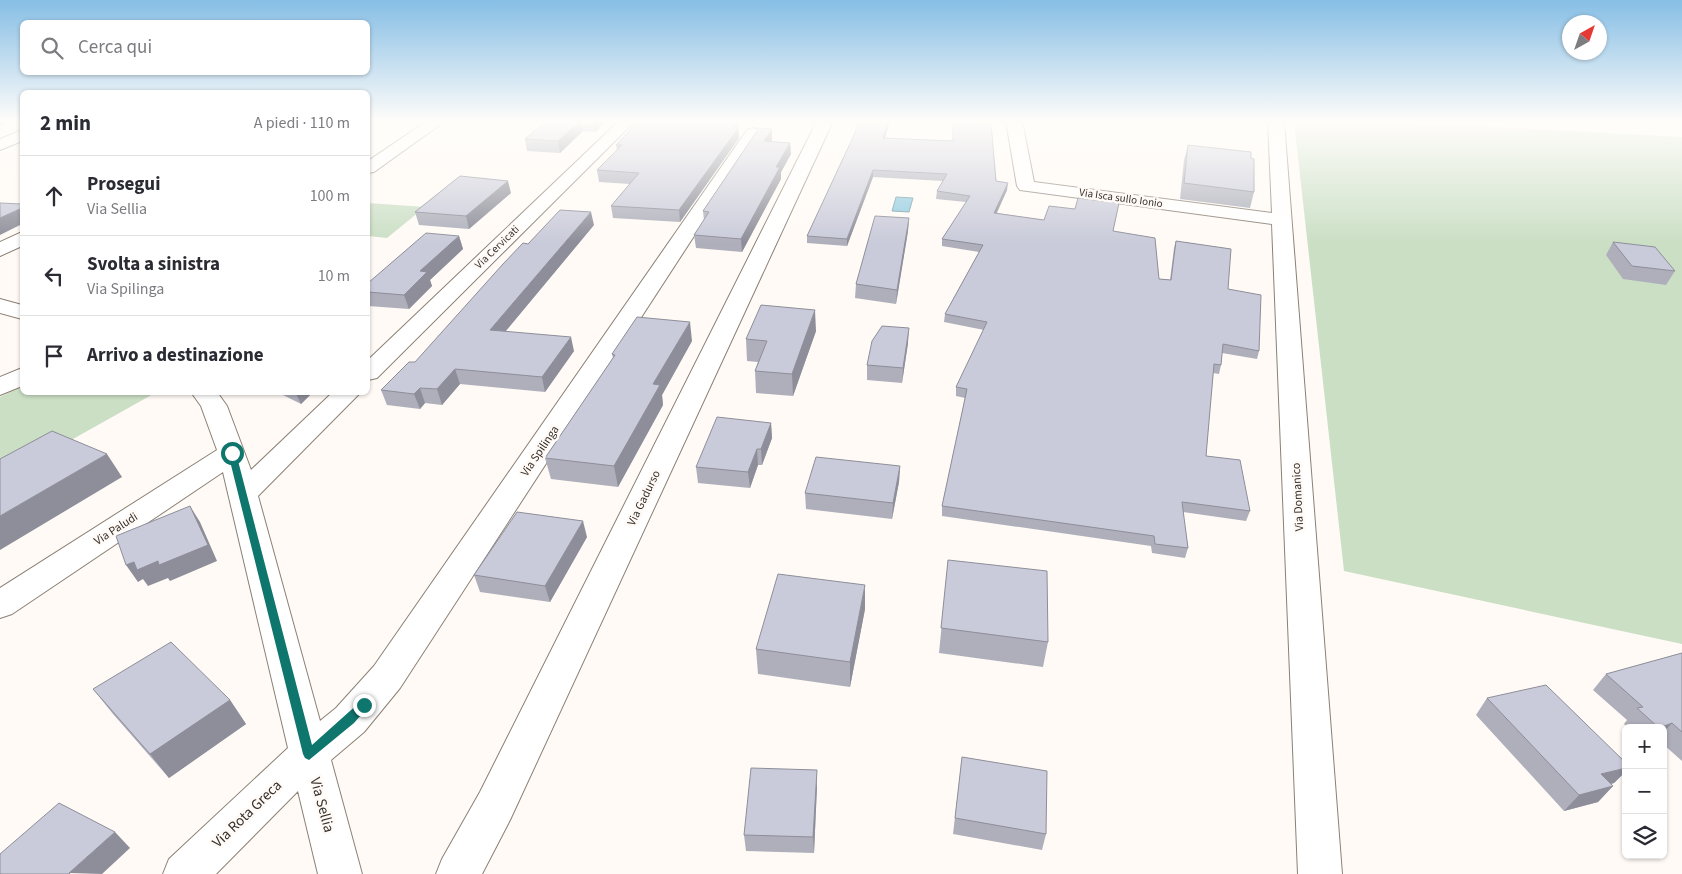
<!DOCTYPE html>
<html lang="it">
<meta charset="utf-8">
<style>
:root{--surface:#fff;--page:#f7f7f7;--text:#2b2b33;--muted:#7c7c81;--line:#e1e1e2}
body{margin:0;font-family:"Source Sans 3",sans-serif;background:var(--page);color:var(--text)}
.controls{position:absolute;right:15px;bottom:15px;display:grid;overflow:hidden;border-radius:8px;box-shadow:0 1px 4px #0004}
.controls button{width:45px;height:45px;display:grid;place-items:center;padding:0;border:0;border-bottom:1px solid var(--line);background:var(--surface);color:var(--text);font:25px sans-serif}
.compass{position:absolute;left:1562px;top:15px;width:45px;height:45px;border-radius:50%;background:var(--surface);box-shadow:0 1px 4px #0004;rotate:40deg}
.stop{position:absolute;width:15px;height:15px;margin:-11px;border:4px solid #0f766e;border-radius:50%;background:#fff}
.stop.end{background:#0f766e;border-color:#fff;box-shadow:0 1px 5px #0008}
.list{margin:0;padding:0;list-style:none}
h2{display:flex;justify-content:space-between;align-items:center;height:65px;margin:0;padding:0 20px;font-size:21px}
h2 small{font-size:16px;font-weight:400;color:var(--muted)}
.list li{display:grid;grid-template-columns:32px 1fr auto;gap:15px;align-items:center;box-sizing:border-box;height:80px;padding:0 20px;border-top:1px solid var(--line)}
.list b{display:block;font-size:19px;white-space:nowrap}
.list p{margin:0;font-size:16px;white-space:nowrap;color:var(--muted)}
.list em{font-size:16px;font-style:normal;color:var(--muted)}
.icon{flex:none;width:28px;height:28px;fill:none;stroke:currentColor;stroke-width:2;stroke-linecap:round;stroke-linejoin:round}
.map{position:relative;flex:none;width:1682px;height:874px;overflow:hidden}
.search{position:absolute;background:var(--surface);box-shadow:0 1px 4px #0004;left:20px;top:20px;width:350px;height:55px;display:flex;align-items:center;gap:12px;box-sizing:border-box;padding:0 18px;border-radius:8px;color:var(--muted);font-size:19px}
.panel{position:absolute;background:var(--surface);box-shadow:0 1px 4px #0004;left:20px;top:90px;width:350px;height:305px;border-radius:8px}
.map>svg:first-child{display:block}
</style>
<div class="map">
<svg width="1682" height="874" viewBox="0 0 1682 874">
<rect width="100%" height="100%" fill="#fffaf5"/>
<path fill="#cbdfc5" d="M 1294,121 L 1381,121 L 1682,137 L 1682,644 L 1344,571 Z
M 368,203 L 425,207 L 387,238 L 368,236 Z
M 22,386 L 22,392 L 155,393 L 0,480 L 0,397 Z"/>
<path fill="#93cce1" stroke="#779eab" d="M 896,197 L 913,198 L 909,212 L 892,211 Z"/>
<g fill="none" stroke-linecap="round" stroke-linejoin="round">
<g stroke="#8b8075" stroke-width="2">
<path id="minor" d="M 427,121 L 445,121 L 374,172 L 368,173 L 368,161 Z
M 619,121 L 635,121 L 377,378 L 368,380 L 368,360 Z
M 817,121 L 833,121 L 510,820 L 482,874 L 436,874 L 442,859 L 480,792 Z
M 1006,121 L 1022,121 L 1034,182 L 1272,213 L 1268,121 L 1284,121 L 1342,874 L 1298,874 L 1272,224 L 1020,190 L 1017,186 Z
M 753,128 L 759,130 L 761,133 L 400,688 L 364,732 L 331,760 L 362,874 L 318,874 L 298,791 L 216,874 L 163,874 L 169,859 L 288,748 L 223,472 L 12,614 L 0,618 L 0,588 L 217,450 L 201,406 L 191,392 L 217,392 L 227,406 L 251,470 L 333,392 L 361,392 L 258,496 L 320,721 L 336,708 L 374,666 L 747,130 Z
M 22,130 L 22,141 L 0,150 L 0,139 Z
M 22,232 L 22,246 L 0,256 L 0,242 Z
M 0,299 L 22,305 L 22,319 L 0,313 Z
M 22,368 L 22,386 L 0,395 L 0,377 Z"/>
</g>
<use href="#minor" fill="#fff" fill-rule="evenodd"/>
</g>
<path fill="#aeafbb" d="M 547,121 L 606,121 L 595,132 L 583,131 L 560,153 L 527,151 L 525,139 Z
M 639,121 L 738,121 L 739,138 L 680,222 L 613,218 L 611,206 L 630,184 L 599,182 L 597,170 L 617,150 L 616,145 Z
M 859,121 L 890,121 L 885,138 L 953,141 L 953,122 L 996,181 L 1007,190 L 997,213 L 1113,231 L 1159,279 L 1170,280 L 1174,248 L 1176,241 L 1228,289 L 1259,351 L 1257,359 L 1222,353 L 1221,365 L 1219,374 L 1213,373 L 1206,456 L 1250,511 L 1246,521 L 1183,512 L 1188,548 L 1185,558 L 1152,553 L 1151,546 L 942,516 L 942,506 L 965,398 L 956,396 L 956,387 L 984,330 L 944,322 L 945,314 L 979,252 L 942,246 L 942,239 L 966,202 L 936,199 L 937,191 L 943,181 L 873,177 L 847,246 L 807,243 L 807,236 L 854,135 Z
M 772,129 L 772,140 L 771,142 L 790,143 L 791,154 L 781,172 L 781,179 L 742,252 L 696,248 L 694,235 L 704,221 L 703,211 Z
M 1188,145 L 1251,158 L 1254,192 L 1250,208 L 1180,199 L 1184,160 Z
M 511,193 L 469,229 L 419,225 L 415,212 Z
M 909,218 L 908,231 L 896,304 L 855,298 L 856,284 Z
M 594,225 L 506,331 L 574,351 L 545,392 L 460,384 L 442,405 L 425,403 L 420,409 L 387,405 L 381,390 L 415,362 Z
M 459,236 L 463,249 L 430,280 L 432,286 L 409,309 L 368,306 L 368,283 Z
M 1613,242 L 1675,271 L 1666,285 L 1623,279 L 1606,255 Z
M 816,331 L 793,396 L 756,393 L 755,371 L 758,362 L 747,361 L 746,339 Z
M 692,341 L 662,395 L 663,405 L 618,487 L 551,479 L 545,458 L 613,358 L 612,354 Z
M 908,343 L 902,383 L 867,380 L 867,365 Z
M 277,392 L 313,392 L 301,404 Z
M 771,423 L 772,438 L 762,465 L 758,465 L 750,488 L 698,483 L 696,467 Z
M 900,466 L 899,482 L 892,519 L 806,509 L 805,493 Z
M 587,537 L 550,602 L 480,592 L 474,575 Z
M 948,560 L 1048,642 L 1043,667 L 939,653 Z
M 865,609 L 850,687 L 758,674 L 756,649 Z
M 1682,653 L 1682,761 L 1663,744 L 1663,728 L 1628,728 L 1624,724 L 1627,720 L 1593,690 L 1606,674 Z
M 93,689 L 230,700 L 246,724 L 169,778 L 113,714 Z
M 1487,698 L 1626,763 L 1626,771 L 1614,783 L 1611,784 L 1613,786 L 1598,802 L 1564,811 L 1476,715 Z
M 962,757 L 1046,834 L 1042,850 L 953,834 Z
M 817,786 L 814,853 L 746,851 L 744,835 Z"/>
<path fill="#8d8e99" d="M 0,121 L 12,121 L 0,125 Z
M 580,121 L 581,121 L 583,131 L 560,153 L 558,141 Z
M 593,121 L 606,121 L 595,132 Z
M 737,121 L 739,138 L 680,222 L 679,210 Z
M 888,121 L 890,121 L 883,144 L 883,138 Z
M 772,129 L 772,140 L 764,153 L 764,141 Z
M 790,143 L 791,154 L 781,172 L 781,179 L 742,252 L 741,239 L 776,167 Z
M 873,170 L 873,177 L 847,246 L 847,239 Z
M 508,181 L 511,193 L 469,229 L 466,216 Z
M 1008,183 L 1007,190 L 993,220 L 994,213 Z
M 22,208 L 22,224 L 0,235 L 0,218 Z
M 591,212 L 594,225 L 494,345 L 490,330 Z
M 909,218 L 908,231 L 896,304 L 897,290 Z
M 459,236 L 463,249 L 430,280 L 432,286 L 409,309 L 404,295 L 420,271 Z
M 815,310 L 816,331 L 793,396 L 792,374 Z
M 690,322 L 692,341 L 662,395 L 663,405 L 618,487 L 614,466 L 653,384 Z
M 909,328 L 908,343 L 902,383 L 903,368 Z
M 571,337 L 574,351 L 545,392 L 542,377 Z
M 455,369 L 460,384 L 442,405 L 437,389 Z
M 420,388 L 425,403 L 420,409 L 414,394 Z
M 295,392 L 313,392 L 301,404 Z
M 771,423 L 772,438 L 762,465 L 761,449 Z
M 757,449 L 758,465 L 750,488 L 748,472 Z
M 107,454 L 122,477 L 0,550 L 0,516 Z
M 900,466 L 899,482 L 892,519 L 893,503 Z
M 190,506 L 200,522 L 217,561 L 170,581 L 168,578 L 148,586 L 143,579 L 138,582 L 126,565 Z
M 583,521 L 587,537 L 550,602 L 545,586 Z
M 865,585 L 865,609 L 850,687 L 850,662 Z
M 230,700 L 246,724 L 169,778 L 150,754 Z
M 1672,723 L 1663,733 L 1663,728 L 1659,728 Z
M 1626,768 L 1626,771 L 1614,783 L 1586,790 L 1601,774 Z
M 817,770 L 817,786 L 814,853 L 813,837 Z
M 1613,786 L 1598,802 L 1564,811 L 1579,795 Z
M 115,832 L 130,848 L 102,874 L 69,873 Z"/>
<path fill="#cacbda" stroke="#8d8e99" d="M 547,121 L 580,121 L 558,141 L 525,139 Z
M 639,121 L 737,121 L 733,126 L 739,127 L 679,210 L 611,206 L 639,173 L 597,170 L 622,145 L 616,145 Z
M 859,121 L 888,121 L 883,138 L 953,141 L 953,122 L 991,123 L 996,181 L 1008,183 L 994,213 L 1044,220 L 1049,206 L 1075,209 L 1078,198 L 1119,203 L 1113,231 L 1155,238 L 1159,279 L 1171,280 L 1176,241 L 1231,249 L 1228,289 L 1261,295 L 1259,351 L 1223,344 L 1221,365 L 1214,364 L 1206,456 L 1240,460 L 1250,511 L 1182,502 L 1188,548 L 1155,544 L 1154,536 L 942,506 L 967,389 L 956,387 L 987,322 L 945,314 L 983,245 L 942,239 L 970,196 L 937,191 L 947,174 L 873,170 L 847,239 L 807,236 L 854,135 Z
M 759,128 L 772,129 L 764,141 L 790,143 L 776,167 L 780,167 L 741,239 L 694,235 L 709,212 L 703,211 Z
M 1188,145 L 1251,152 L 1251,158 L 1254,159 L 1254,192 L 1184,183 Z
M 460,176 L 508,181 L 466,216 L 415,212 Z
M 0,203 L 22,204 L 22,208 L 0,218 Z
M 560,210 L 591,212 L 490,330 L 571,337 L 542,377 L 455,369 L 437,389 L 420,388 L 414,394 L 381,390 L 409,362 L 415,362 L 503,264 L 523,243 L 528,244 Z
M 875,216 L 909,218 L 897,290 L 856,284 Z
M 426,233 L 459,236 L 420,271 L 427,272 L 404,295 L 368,292 L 368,283 Z
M 1613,242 L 1655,247 L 1675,271 L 1632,266 Z
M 761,305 L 815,310 L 792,374 L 755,371 L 767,341 L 746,339 Z
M 637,317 L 690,322 L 653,384 L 660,385 L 614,466 L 545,458 L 615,355 L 612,354 Z
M 882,326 L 909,328 L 903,368 L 867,365 L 872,341 Z
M 717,417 L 771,423 L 761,449 L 757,449 L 748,472 L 696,467 Z
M 52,431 L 107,454 L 0,516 L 0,459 Z
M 816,457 L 900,466 L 893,503 L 805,493 Z
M 190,506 L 208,545 L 159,565 L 158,561 L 137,570 L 134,562 L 126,565 L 116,536 Z
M 517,512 L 583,521 L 545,586 L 474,575 Z
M 948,560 L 1047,571 L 1048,642 L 941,628 Z
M 778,574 L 865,585 L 850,662 L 756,649 Z
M 171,642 L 230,700 L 150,754 L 93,689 Z
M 1682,653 L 1682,732 L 1672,723 L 1659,728 L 1637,708 L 1643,707 L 1606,674 Z
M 1546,685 L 1626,763 L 1626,768 L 1601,774 L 1613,786 L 1579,795 L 1487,698 Z
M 962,757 L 1047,771 L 1046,834 L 955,818 Z
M 751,768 L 817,770 L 813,837 L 744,835 Z
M 59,803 L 115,832 L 69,873 L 70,874 L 0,874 L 0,854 Z"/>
<linearGradient id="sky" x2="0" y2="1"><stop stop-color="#86bee5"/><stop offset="0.5" stop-color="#fffdfa"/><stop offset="1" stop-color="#fffdfa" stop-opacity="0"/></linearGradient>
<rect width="1682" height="243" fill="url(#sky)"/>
<path fill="#0f766e" d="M 232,450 L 236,453 L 312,745 L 360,702 L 364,700 L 370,705 L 354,723 L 309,760 L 305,758 L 303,754 L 228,453 Z"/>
<g text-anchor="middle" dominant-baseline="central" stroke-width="5" stroke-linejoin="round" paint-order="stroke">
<g font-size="11" fill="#36312d" stroke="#fffaf5">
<text transform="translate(1121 198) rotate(8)">Via Isca sullo Ionio</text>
<text transform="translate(497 247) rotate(-44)">Via Cervicati</text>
</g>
<g font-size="12" fill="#36312d" stroke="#fffaf5">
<text transform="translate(540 451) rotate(-56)">Via Spilinga</text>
<text transform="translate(1298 497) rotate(-93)">Via Domanico</text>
<text transform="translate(644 498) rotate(-64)">Via Gadurso</text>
<text transform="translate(116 529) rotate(-33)">Via Paludi</text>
</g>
<g font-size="15" fill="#36312d" stroke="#fffaf5">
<text transform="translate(322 805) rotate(75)">Via Sellia</text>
<text transform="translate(247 814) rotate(-44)">Via Rota Greca</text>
</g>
</g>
</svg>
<div class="controls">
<button>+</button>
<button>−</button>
<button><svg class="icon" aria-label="layers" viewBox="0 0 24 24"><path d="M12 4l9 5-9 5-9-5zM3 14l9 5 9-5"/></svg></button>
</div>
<svg class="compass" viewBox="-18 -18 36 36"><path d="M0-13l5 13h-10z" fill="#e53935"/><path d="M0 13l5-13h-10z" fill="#7c7c81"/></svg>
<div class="stop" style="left:232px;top:453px"></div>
<div class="stop end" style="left:364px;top:705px"></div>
<div class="search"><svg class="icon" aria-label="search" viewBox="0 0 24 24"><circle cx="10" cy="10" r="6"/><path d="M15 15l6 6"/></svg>Cerca qui</div>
<section class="panel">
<h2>2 min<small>A piedi · 110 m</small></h2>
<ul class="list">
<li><svg class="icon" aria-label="ahead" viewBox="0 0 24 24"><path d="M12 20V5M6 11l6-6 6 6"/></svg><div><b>Prosegui</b><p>Via Sellia</p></div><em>100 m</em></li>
<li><svg class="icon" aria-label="left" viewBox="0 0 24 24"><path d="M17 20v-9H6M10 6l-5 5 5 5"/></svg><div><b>Svolta a sinistra</b><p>Via Spilinga</p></div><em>10 m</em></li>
<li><svg class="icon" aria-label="arrive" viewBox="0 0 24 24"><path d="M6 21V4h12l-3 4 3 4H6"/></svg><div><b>Arrivo a destinazione</b></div></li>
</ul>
</section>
</div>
